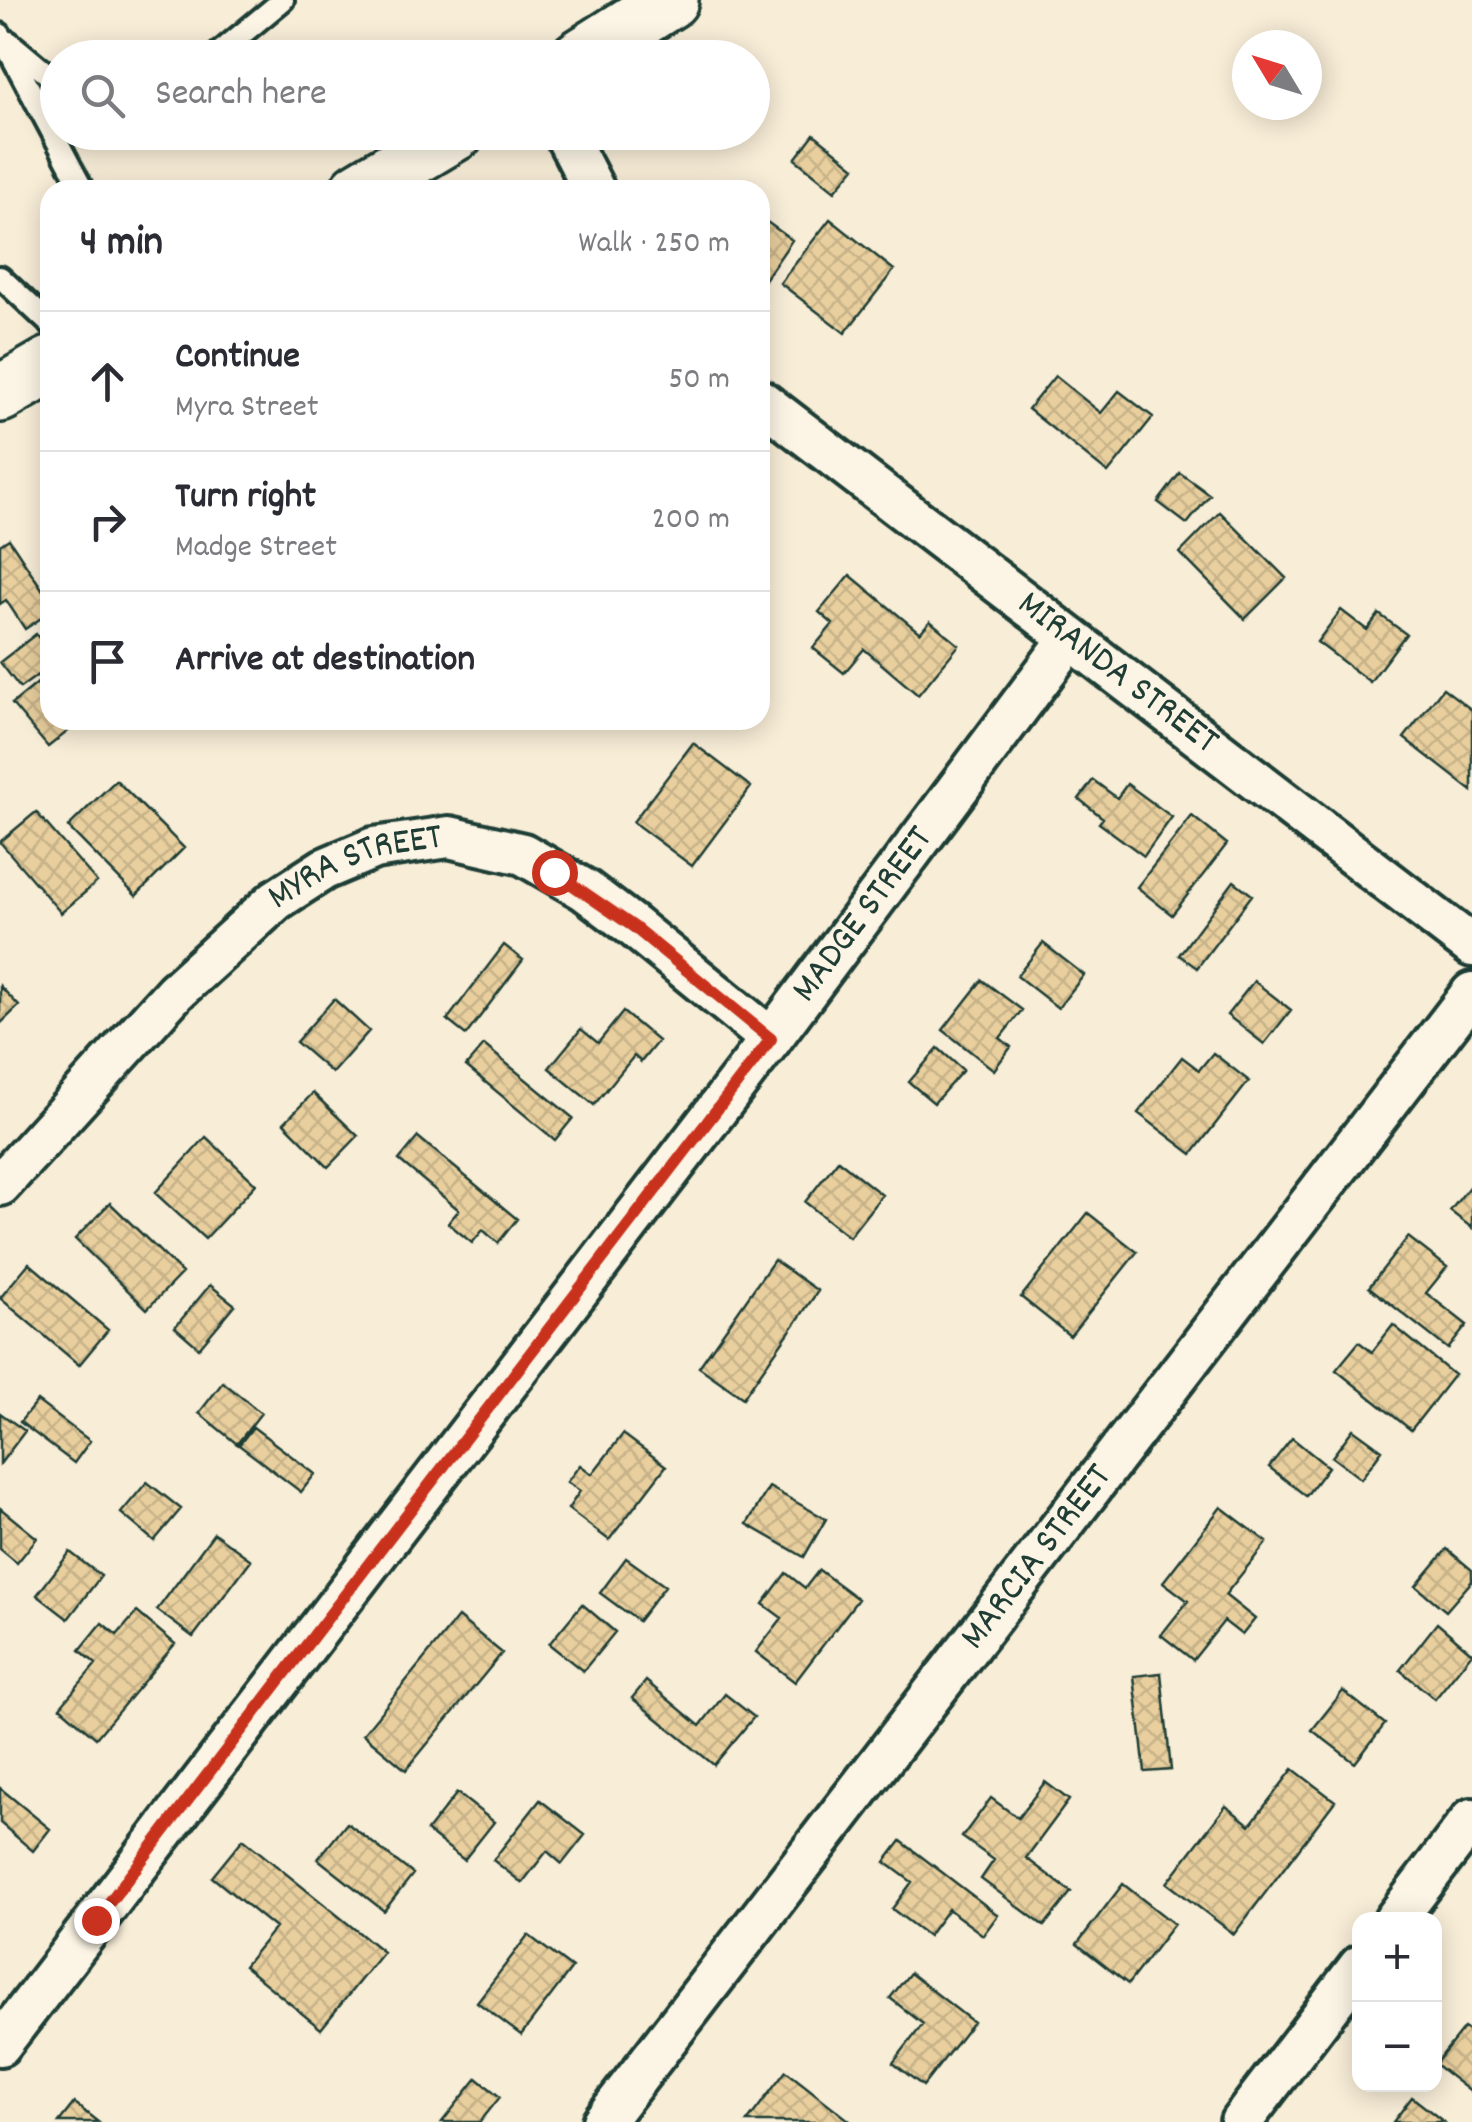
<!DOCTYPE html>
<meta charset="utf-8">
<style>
:root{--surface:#fff;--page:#f2f2f3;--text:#2b2b33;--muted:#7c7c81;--line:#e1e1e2}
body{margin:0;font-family:Dekko,sans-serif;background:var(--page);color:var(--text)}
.controls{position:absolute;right:30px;bottom:30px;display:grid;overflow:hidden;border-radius:20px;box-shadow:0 5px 25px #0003}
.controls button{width:90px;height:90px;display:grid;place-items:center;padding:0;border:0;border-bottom:2px solid var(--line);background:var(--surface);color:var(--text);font:50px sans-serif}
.compass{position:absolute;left:1232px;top:30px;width:90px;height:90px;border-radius:50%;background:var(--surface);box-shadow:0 5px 25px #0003;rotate:308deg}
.stop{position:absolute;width:30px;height:30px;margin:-22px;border:8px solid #c8321e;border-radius:50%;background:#fff}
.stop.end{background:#c8321e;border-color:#fff;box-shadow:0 2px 10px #0008}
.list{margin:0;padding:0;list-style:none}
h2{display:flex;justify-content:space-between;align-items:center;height:130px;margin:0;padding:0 40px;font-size:42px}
h2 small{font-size:32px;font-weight:400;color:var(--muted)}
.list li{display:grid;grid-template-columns:65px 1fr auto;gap:30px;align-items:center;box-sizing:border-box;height:140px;padding:0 40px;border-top:2px solid var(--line)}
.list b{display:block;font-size:38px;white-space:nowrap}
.list p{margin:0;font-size:32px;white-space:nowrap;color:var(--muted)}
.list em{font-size:32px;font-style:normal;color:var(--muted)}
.icon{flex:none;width:55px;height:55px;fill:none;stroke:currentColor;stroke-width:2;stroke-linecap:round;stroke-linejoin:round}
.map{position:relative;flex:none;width:1472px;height:2122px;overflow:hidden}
.search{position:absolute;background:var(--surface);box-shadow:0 5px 25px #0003;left:40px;top:40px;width:730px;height:110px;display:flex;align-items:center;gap:25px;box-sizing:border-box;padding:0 35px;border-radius:55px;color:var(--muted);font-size:38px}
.panel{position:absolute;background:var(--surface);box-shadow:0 5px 25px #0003;left:40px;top:180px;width:730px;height:550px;border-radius:30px}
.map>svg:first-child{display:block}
</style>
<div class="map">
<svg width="1472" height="2122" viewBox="0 0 1472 2122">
<defs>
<pattern id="building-cross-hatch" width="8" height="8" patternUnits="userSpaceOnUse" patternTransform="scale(2.5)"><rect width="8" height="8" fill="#e9cf9e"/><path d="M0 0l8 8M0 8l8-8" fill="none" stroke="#c7b389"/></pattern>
</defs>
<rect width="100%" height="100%" fill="#f8edd7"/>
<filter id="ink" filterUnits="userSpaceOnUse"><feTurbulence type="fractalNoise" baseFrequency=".01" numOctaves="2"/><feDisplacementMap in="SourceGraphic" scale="20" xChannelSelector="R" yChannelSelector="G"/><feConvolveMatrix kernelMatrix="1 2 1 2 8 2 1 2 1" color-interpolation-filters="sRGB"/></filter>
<g filter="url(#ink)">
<path fill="url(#building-cross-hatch)" stroke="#1f3d34" stroke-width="2.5" d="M 814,134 L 855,167 L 835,191 L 795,159 Z
M 760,217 L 792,240 L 764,281 L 760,278 Z
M 830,219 L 894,270 L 845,333 L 780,283 Z
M 1055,376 L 1101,413 L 1119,391 L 1153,417 L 1108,473 L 1028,409 Z
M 1180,473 L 1210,495 L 1187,524 L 1158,502 Z
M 1220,512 L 1286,578 L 1245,619 L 1180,553 Z
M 9,539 L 50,601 L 50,612 L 25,629 L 6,600 L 0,604 L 0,545 Z
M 850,575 L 920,633 L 930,621 L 959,645 L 918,695 L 864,649 L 844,673 L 813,648 L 833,624 L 819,612 Z
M 1341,610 L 1367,630 L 1379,614 L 1406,634 L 1370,682 L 1317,642 Z
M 36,634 L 50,652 L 50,666 L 20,688 L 0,662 Z
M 50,673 L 50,720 L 81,721 L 48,747 L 12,704 Z
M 1443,688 L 1472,710 L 1472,791 L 1404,738 Z
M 693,743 L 751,787 L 692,866 L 633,822 Z
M 116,780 L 184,848 L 136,896 L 68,827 Z
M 1093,780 L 1117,798 L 1127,784 L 1172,817 L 1144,856 L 1099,823 L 1103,818 L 1079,799 Z
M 36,812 L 97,882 L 61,913 L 0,842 Z
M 1192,816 L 1227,844 L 1172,915 L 1137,887 Z
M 1234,881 L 1252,895 L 1197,968 L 1179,955 Z
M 1043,943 L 1084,975 L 1058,1008 L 1017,976 Z
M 504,945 L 523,960 L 466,1035 L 447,1020 Z
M 982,980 L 1022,1010 L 1000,1038 L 1011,1047 L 994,1070 L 943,1030 Z
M 1254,981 L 1291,1010 L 1264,1044 L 1227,1015 Z
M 0,986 L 19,1006 L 0,1024 Z
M 334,999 L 369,1031 L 332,1073 L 296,1042 Z
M 623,1012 L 658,1041 L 641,1062 L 634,1056 L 594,1105 L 549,1068 L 581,1029 L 598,1043 Z
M 484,1045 L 573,1118 L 555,1140 L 466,1066 Z
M 938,1048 L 963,1070 L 934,1103 L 909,1082 Z
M 1213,1053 L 1249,1081 L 1192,1154 L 1138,1113 L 1182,1057 L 1199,1070 Z
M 313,1093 L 358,1136 L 328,1167 L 284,1123 Z
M 206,1137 L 256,1184 L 205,1239 L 155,1193 Z
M 418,1137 L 517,1219 L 498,1243 L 483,1230 L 472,1243 L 448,1223 L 459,1210 L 399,1160 Z
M 838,1160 L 882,1195 L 849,1237 L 805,1202 Z
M 1472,1183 L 1472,1228 L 1450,1211 Z
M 110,1203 L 182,1273 L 147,1309 L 75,1239 Z
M 1088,1213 L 1137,1252 L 1070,1336 L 1021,1297 Z
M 1408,1237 L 1447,1267 L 1426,1293 L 1467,1325 L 1448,1349 L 1369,1287 Z
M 774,1260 L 818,1291 L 743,1398 L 699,1367 Z
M 29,1263 L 108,1330 L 79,1365 L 0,1298 Z
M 210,1285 L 235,1305 L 199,1348 L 175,1327 Z
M 1393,1325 L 1454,1375 L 1411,1430 L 1336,1370 L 1359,1342 L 1372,1352 Z
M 223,1382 L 261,1413 L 237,1444 L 199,1413 Z
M 37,1401 L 90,1441 L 74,1463 L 20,1422 Z
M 0,1413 L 25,1431 L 0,1464 Z
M 253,1427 L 315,1474 L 301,1492 L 239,1445 Z
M 1353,1429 L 1382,1450 L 1361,1479 L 1332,1457 Z
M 623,1434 L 666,1466 L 609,1540 L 568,1509 L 580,1491 L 567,1482 L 580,1465 L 592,1474 Z
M 1292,1438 L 1328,1467 L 1306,1496 L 1269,1467 Z
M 147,1482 L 181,1509 L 154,1541 L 121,1513 Z
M 769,1487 L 826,1519 L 804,1557 L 747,1524 Z
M 1221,1507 L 1267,1542 L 1225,1595 L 1255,1619 L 1242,1635 L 1224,1621 L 1193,1660 L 1161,1635 L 1188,1601 L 1163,1582 Z
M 0,1508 L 37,1538 L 17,1563 L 0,1549 Z
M 214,1533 L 251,1560 L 193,1637 L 157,1610 Z
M 1447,1549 L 1472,1570 L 1472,1581 L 1446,1611 L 1416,1586 Z
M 70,1552 L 101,1576 L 68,1619 L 37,1595 Z
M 626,1558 L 665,1586 L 638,1621 L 600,1593 Z
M 819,1570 L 858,1599 L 795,1682 L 756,1652 L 782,1618 L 763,1604 L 786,1573 L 805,1588 Z
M 582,1604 L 615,1632 L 583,1671 L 549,1644 Z
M 137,1612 L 175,1644 L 96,1738 L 60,1707 L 96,1664 L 80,1650 L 102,1623 L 117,1635 Z
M 458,1617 L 502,1653 L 406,1770 L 363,1734 Z
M 1437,1623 L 1472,1653 L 1435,1699 L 1400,1670 Z
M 1161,1673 L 1171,1770 L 1145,1772 L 1134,1676 Z
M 646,1681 L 700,1726 L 725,1694 L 754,1717 L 714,1765 L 632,1698 Z
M 1343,1691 L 1385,1724 L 1355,1763 L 1312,1730 Z
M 1293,1769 L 1335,1801 L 1234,1934 L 1167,1883 L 1226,1806 L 1250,1825 Z
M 1045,1782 L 1069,1800 L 1026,1858 L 1071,1892 L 1044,1926 L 981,1879 L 994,1860 L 962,1837 L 991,1798 L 1018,1818 Z
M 0,1788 L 50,1829 L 33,1851 L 0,1823 Z
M 457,1793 L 494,1822 L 464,1860 L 427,1831 Z
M 540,1800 L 585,1835 L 562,1864 L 547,1851 L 522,1883 L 493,1860 Z
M 347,1823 L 413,1874 L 384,1911 L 318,1859 Z
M 243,1839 L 383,1952 L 321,2029 L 244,1966 L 275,1928 L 212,1877 Z
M 901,1841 L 998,1915 L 983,1935 L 948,1909 L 928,1936 L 892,1909 L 912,1882 L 885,1862 Z
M 1123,1884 L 1174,1924 L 1128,1984 L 1077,1944 Z
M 528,1935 L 572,1968 L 521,2035 L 477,2002 Z
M 910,1973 L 973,2022 L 923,2086 L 893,2063 L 923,2024 L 890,1998 Z
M 1464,2028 L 1472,2034 L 1472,2093 L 1435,2064 Z
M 786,2071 L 849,2120 L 847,2122 L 747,2122 Z
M 477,2078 L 500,2097 L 480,2122 L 442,2122 Z
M 1412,2097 L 1444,2122 L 1393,2122 Z
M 74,2103 L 98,2122 L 59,2122 Z"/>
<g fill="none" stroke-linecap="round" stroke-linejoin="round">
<g stroke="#1f3d34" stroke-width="28">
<path id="lane" d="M 0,34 L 83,190
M 9,42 L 58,83
M 213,58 L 283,0
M 116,132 L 121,132
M 0,277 L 50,324"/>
</g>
<g stroke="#1f3d34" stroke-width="48">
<g id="street">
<path d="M 564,132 L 594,190"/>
<path id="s1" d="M 760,400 L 1472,946"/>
<path id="s2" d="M 0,1185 L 175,992 L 276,900 L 324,869 L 374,848 L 449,837 L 523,854 L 585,890 L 634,927 L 771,1039"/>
<path d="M 1395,1920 L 1472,1819"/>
<path id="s3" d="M 0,2045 L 771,1039 L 1069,640"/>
<path id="s4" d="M 603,2122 L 1472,993"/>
<path d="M 1241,2122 L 1360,1966"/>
</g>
</g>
<g stroke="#1f3d34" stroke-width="62">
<path id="primary" d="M 579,58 L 670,0
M 359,190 L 456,132
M 0,394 L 50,365"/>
</g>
<use href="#lane" stroke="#fcf5e5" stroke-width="20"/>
<use href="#street" stroke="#fcf5e5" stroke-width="40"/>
<use href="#primary" stroke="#fcf5e5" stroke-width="55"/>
</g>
</g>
<g fill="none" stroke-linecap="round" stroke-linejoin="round" filter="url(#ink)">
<path stroke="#c8321e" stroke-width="12" d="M 96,1920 L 771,1039 L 634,927 L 554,872"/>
</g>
<g text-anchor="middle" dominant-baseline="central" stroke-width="9" stroke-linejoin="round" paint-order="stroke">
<g font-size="38" fill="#1f3d34" stroke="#fcf5e5">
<text stroke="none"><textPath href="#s1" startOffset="450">MIRANDA STREET</textPath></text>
<text stroke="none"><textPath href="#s2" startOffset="485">MYRA STREET</textPath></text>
<text stroke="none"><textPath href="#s3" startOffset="1422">MADGE STREET</textPath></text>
<text stroke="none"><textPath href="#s4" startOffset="712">MARCIA STREET</textPath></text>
</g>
</g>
</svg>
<div class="controls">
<button>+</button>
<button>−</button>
</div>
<svg class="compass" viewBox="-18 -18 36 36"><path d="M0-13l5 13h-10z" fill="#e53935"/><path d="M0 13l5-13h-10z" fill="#7c7c81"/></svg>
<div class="stop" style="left:554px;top:872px"></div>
<div class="stop end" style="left:96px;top:1920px"></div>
<div class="search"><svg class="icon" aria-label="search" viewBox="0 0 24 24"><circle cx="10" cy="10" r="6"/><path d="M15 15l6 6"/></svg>Search here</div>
<section class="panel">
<h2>4 min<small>Walk · 250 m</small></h2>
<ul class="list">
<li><svg class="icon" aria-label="ahead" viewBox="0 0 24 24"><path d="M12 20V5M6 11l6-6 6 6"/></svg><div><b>Continue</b><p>Myra Street</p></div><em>50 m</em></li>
<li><svg class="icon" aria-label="right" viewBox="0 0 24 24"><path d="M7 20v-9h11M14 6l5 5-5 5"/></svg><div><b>Turn right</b><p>Madge Street</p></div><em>200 m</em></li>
<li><svg class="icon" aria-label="arrive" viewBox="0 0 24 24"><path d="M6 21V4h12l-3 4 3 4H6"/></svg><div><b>Arrive at destination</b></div></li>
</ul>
</section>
</div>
